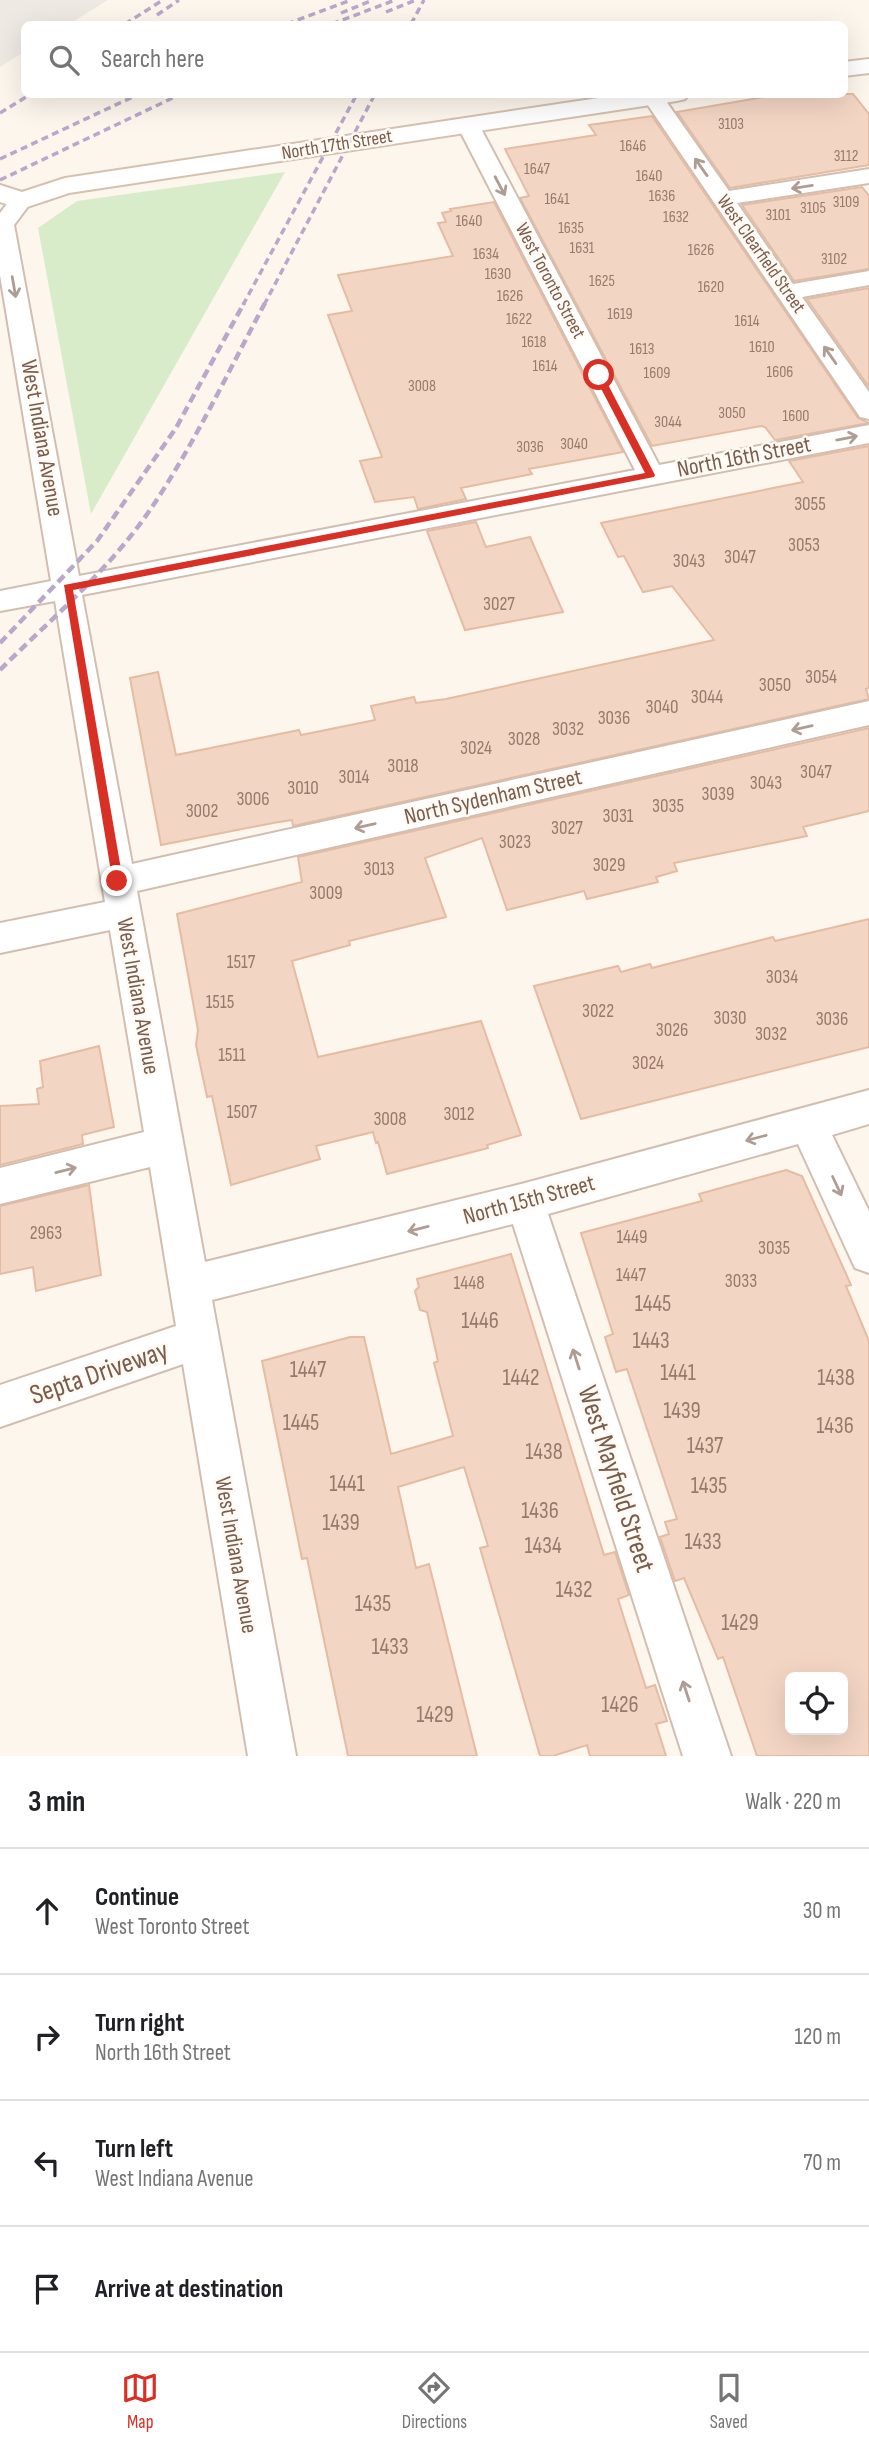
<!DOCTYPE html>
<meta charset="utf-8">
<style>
:root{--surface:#fff;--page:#f6f6f6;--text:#202124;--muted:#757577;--line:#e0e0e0;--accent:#d93025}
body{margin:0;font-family:"Sofia Sans Condensed",sans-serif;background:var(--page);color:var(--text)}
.controls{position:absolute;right:21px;bottom:21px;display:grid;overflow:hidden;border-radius:10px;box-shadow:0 7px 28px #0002}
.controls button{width:63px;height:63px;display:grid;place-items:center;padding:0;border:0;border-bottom:2px solid var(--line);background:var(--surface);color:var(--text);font:35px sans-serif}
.stop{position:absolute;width:21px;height:21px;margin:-16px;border:5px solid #d93025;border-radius:50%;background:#fff}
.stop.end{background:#d93025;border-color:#fff;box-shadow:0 2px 7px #0008}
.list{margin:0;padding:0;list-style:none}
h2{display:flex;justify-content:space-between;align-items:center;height:91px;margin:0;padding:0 28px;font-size:30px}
h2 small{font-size:23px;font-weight:400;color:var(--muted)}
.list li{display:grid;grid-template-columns:46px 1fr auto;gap:21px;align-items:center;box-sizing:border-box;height:126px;padding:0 28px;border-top:2px solid var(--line)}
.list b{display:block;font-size:26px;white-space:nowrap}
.list p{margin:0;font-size:23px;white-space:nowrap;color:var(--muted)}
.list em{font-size:23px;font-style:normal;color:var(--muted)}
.icon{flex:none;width:38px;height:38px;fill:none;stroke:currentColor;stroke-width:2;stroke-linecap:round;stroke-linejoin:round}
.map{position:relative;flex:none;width:869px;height:1756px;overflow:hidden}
.search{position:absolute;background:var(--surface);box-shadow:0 7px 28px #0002;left:21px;right:21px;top:21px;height:77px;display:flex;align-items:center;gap:18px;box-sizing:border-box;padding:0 24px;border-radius:10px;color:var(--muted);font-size:26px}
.sheet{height:595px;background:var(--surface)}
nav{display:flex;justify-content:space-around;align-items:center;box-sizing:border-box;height:98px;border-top:2px solid var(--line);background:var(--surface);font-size:19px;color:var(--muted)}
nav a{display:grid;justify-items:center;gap:4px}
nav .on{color:var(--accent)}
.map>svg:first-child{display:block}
</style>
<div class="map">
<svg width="869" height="1756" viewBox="0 0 869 1756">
<rect width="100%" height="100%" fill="#fdf6ec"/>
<path fill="#efe9e4" d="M 0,0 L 108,0 L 69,24 L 24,24 L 24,52 L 0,67 Z"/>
<path fill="#d8ecc9" d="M 285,172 L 91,514 L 38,228 L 77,201 Z"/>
<path fill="#f3d5c3" stroke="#e6bba3" stroke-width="2" fill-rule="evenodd" d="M 782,94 L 853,94 L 869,114 L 869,165 L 730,188 L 677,112 Z
M 652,116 L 858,418 L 869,423 L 775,440 L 765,427 L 761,426 L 652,446 L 520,198 L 529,196 L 505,149 L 596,135 L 589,125 Z
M 862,187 L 869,196 L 869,269 L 794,281 L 742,205 Z
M 494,202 L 623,452 L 529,469 L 532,474 L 461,488 L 466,499 L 418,509 L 414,497 L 375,502 L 360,461 L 382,457 L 328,315 L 352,311 L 338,275 L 453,256 L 438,223 L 446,222 L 442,213 L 451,211 L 450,209 Z
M 869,288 L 869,387 L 807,299 Z
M 869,446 L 869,688 L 866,689 L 869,699 L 293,826 L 292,820 L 273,823 L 161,845 L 130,678 L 158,672 L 176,755 L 299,730 L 301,735 L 375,720 L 371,706 L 414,697 L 416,703 L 446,699 L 714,640 L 672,586 L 643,592 L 624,556 L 618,557 L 601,523 L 803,482 L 789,461 Z
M 476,522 L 486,547 L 530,537 L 563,612 L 465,630 L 427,531 Z
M 869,728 L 869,811 L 803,827 L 807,836 L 674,863 L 677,871 L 656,877 L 658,882 L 587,899 L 584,891 L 507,910 L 482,838 L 425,858 L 446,917 L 349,941 L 350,945 L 292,961 L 318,1057 L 481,1021 L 521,1135 L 487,1145 L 488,1148 L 387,1174 L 378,1142 L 376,1143 L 373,1132 L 316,1146 L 320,1159 L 231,1185 L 212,1096 L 207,1097 L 196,1045 L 198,1030 L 177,914 L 302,882 L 298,857 Z
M 869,919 L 869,1047 L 581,1119 L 534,986 L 618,966 L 621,972 L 650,964 L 652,968 L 773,937 L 775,941 Z
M 99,1046 L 114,1127 L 82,1135 L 83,1144 L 0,1165 L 0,1106 L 39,1104 L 37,1089 L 43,1087 L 40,1061 Z
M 786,1170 L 802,1176 L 851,1285 L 846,1286 L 869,1341 L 869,1756 L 757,1756 L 723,1657 L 718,1659 L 684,1578 L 675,1581 L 660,1537 L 669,1534 L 665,1522 L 677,1519 L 627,1369 L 616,1372 L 605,1337 L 613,1334 L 581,1233 L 702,1201 L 699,1194 ZM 790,1677 L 843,1677 L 843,1730 L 790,1730 Z
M 89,1185 L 101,1275 L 36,1291 L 33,1267 L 0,1274 L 0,1206 Z
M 511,1254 L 604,1555 L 615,1552 L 629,1595 L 618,1599 L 646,1688 L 655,1685 L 667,1721 L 656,1724 L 666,1756 L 590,1756 L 587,1745 L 553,1756 L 540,1756 L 480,1548 L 488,1546 L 464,1467 L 398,1487 L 416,1568 L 429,1564 L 477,1756 L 348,1756 L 307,1558 L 302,1559 L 262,1361 L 350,1337 L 364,1337 L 391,1454 L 453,1436 L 434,1363 L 438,1361 L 427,1312 L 420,1310 L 415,1291 L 419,1287 L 417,1279 Z"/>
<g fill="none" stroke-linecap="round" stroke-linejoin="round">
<g stroke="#d1beb0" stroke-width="4">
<path id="street" d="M 645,94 L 661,94 L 729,191 L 869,169 L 869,183 L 737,203 L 793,284 L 869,271 L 869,285 L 802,297 L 869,392 L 869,419 L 860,417 L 643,98 Z
M 468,119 L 476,120 L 479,125 L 659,465 L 869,425 L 869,443 L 82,595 L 132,864 L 869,701 L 869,725 L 137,891 L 205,1262 L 525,1183 L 869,1090 L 869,1124 L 832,1135 L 869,1211 L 869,1273 L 855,1268 L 798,1144 L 548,1214 L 731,1756 L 683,1756 L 513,1224 L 212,1300 L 296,1756 L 248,1756 L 183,1364 L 0,1427 L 0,1385 L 176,1326 L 150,1167 L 0,1204 L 0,1168 L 144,1132 L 110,930 L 0,953 L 0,923 L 105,902 L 55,601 L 0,611 L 0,591 L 51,581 L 0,275 L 0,213 L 13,196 L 29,196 L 32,201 L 14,225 L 79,576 L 635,470 L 457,125 L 460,120 Z"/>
</g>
<g stroke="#d6c0b0" stroke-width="4">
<path id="secondary" d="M 869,59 L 869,73 L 844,76 L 844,62 Z
M 625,94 L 689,94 L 685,99 L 677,101 L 69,193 L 21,209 L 0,202 L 0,185 L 22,192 L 65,178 Z"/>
</g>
<use href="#street" fill="#fff" fill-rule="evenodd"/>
<use href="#secondary" fill="#fff" fill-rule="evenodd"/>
<path stroke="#b9a8c9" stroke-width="3.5" stroke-dasharray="7 4.5" stroke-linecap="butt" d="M 386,12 L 416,0
M 341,13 L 373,0
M 157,15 L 179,0
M 125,24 L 163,0
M 287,24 L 351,0
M 332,24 L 395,0
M 411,24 L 424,0
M 0,113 L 31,94
M 0,159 L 139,94
M 0,180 L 181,94
M 243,305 L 357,94
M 264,305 L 375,94"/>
<path stroke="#b9a8c9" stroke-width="4.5" stroke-dasharray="9 5" stroke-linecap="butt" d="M 0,643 L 97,541 L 176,428 L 244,303
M 0,670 C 51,619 109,570 150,510 C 194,445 228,372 265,303"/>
</g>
<defs><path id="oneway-shaft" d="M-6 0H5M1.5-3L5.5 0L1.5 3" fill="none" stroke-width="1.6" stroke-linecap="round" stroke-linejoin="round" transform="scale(1.75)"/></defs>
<g stroke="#af9d94">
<use href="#oneway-shaft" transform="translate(701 167) rotate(-125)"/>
<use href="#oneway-shaft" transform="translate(500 186) rotate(62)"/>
<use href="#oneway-shaft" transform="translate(802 187) rotate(171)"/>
<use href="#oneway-shaft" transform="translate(14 287) rotate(80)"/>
<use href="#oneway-shaft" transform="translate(830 355) rotate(-125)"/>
<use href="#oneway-shaft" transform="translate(847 438) rotate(-11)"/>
<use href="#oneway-shaft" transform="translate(802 728) rotate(167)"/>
<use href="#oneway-shaft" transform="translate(365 826) rotate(167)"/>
<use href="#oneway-shaft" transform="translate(756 1138) rotate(165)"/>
<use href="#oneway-shaft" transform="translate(66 1170) rotate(-14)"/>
<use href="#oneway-shaft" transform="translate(837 1186) rotate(65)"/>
<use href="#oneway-shaft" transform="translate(418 1229) rotate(166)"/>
<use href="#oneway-shaft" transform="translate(576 1359) rotate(-108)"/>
<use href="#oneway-shaft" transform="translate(686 1691) rotate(-108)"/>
</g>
<path fill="#d93025" d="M 599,372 L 603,375 L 655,475 L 654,477 L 73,590 L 123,881 L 121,884 L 113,884 L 64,585 L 645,473 L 594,375 Z"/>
<g text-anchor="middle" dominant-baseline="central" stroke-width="5" stroke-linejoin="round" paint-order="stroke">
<g font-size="16" fill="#987a6a">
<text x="731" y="124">3103</text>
<text x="633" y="146">1646</text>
<text x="846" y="156">3112</text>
<text x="537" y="169">1647</text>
<text x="649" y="176">1640</text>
<text x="662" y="196">1636</text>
<text x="557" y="199">1641</text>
<text x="846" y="202">3109</text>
<text x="813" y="208">3105</text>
<text x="778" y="215">3101</text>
<text x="676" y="217">1632</text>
<text x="469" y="221">1640</text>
<text x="571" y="228">1635</text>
<text x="582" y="248">1631</text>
<text x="701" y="250">1626</text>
<text x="486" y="254">1634</text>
<text x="834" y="259">3102</text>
<text x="498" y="274">1630</text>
<text x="602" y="281">1625</text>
<text x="711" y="287">1620</text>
<text x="510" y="296">1626</text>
<text x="620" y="314">1619</text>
<text x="519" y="319">1622</text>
<text x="747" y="321">1614</text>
<text x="534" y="342">1618</text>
<text x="762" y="347">1610</text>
<text x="642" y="349">1613</text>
<text x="545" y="366">1614</text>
<text x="780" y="372">1606</text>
<text x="657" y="373">1609</text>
<text x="422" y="386">3008</text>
<text x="732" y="413">3050</text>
<text x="796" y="416">1600</text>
<text x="668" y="422">3044</text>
<text x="574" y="444">3040</text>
<text x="530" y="447">3036</text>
</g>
<g font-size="19" fill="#7a5c4d" stroke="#fffaf3">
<text transform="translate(337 145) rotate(-9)">North 17th Street</text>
<text transform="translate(761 254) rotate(55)">West Clearfield Street</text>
<text transform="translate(550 281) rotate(62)">West Toronto Street</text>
</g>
<g font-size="19" fill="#987a6a">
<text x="810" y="504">3055</text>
<text x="804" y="545">3053</text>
<text x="740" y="557">3047</text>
<text x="689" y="561">3043</text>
<text x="499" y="604">3027</text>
<text x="821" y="677">3054</text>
<text x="775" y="685">3050</text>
<text x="707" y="697">3044</text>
<text x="662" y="707">3040</text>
<text x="614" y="718">3036</text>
<text x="568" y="729">3032</text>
<text x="524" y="739">3028</text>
<text x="476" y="748">3024</text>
<text x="403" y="766">3018</text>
<text x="816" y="772">3047</text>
<text x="354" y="777">3014</text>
<text x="766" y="783">3043</text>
<text x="303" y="788">3010</text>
<text x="718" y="794">3039</text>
<text x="253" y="799">3006</text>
<text x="668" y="806">3035</text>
<text x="202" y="811">3002</text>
<text x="618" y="816">3031</text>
<text x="567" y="828">3027</text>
<text x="515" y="842">3023</text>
<text x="609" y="865">3029</text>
<text x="379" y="869">3013</text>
<text x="326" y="893">3009</text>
<text x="241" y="962">1517</text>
<text x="782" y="977">3034</text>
<text x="220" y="1002">1515</text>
<text x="598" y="1011">3022</text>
<text x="730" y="1018">3030</text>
<text x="832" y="1019">3036</text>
<text x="672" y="1030">3026</text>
<text x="771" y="1034">3032</text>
<text x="232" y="1055">1511</text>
<text x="648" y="1063">3024</text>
<text x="242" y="1112">1507</text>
<text x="459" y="1114">3012</text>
<text x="390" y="1119">3008</text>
<text x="46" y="1233">2963</text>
<text x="632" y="1237">1449</text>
<text x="774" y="1248">3035</text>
<text x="631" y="1275">1447</text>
<text x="741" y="1281">3033</text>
<text x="469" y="1283">1448</text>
</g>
<g font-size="23" fill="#7a5c4d" stroke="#fffaf3">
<text transform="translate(42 438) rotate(80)">West Indiana Avenue</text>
<text transform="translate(744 457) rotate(-11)">North 16th Street</text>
<text transform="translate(493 797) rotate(-13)">North Sydenham Street</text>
<text transform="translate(138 996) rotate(80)">West Indiana Avenue</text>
<text transform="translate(529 1200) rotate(-15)">North 15th Street</text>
<text transform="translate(236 1555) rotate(80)">West Indiana Avenue</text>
</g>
<g font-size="23" fill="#987a6a">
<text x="653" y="1304">1445</text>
<text x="480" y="1321">1446</text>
<text x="651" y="1341">1443</text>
<text x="308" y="1370">1447</text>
<text x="678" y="1373">1441</text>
<text x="521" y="1378">1442</text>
<text x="836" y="1378">1438</text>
<text x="682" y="1411">1439</text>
<text x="301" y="1423">1445</text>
<text x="835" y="1426">1436</text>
<text x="705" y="1446">1437</text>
<text x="544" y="1452">1438</text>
<text x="347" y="1484">1441</text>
<text x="709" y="1486">1435</text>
<text x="540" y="1511">1436</text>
<text x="341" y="1523">1439</text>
<text x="703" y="1542">1433</text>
<text x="543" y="1546">1434</text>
<text x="574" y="1590">1432</text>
<text x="373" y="1604">1435</text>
<text x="740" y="1623">1429</text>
<text x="390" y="1647">1433</text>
<text x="620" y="1705">1426</text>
<text x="435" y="1715">1429</text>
</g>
<g font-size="28" fill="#7a5c4d" stroke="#fffaf3">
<text transform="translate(99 1373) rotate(-19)">Septa Driveway</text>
<text transform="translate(616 1479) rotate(72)">West Mayfield Street</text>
</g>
</g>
</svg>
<div class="controls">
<button><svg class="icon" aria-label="locate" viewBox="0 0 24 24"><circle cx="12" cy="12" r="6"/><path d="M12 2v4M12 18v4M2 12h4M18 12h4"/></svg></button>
</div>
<div class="stop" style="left:599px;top:375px"></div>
<div class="stop end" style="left:117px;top:881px"></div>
<div class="search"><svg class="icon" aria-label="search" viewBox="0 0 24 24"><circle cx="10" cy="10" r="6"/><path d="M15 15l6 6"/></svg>Search here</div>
</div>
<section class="sheet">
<h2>3 min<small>Walk · 220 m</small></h2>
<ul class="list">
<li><svg class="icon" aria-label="ahead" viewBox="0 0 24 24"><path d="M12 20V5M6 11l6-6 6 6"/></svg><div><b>Continue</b><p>West Toronto Street</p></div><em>30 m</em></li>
<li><svg class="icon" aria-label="right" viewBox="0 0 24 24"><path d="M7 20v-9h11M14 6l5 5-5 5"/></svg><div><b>Turn right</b><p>North 16th Street</p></div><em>120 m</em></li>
<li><svg class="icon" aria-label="left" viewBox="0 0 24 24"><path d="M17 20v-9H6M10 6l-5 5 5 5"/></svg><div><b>Turn left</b><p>West Indiana Avenue</p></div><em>70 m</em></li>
<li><svg class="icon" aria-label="arrive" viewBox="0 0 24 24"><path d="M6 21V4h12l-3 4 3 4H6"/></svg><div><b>Arrive at destination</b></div></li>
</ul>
</section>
<nav>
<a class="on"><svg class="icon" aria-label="map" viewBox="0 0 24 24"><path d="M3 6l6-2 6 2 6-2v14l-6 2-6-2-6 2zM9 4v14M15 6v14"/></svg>Map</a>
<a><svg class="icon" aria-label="directions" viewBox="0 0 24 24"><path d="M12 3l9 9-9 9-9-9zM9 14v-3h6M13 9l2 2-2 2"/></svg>Directions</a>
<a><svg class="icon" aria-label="saved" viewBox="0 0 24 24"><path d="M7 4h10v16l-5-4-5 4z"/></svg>Saved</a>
</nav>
